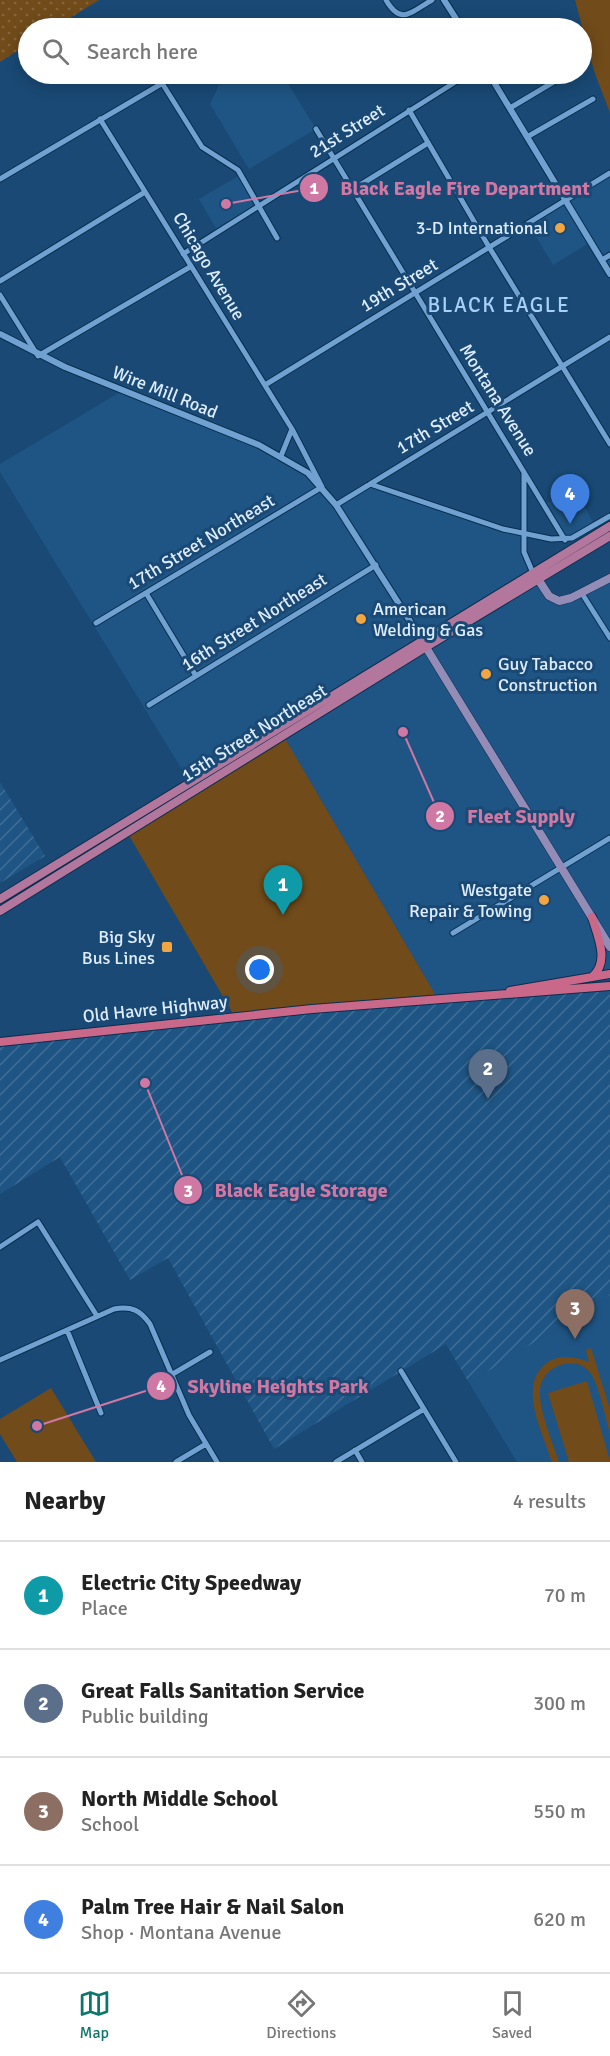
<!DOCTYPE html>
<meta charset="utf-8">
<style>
:root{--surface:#fff;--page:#f6f6f6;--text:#222;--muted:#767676;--line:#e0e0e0;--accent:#0f766e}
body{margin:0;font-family:Signika,sans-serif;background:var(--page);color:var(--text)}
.you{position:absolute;left:260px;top:970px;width:21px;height:21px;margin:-15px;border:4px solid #fff;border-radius:50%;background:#1a73e8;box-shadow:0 0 0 9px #1a73e833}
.badge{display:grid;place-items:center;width:39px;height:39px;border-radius:50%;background:var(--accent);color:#fff;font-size:20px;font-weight:700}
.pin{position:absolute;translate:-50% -50px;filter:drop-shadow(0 2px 3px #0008)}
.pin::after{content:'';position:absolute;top:32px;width:21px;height:18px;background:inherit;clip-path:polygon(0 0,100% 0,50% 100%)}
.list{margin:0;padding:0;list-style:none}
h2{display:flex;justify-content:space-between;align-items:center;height:78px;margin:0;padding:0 24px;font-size:26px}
h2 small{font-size:20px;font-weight:400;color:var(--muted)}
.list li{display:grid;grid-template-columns:39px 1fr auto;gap:18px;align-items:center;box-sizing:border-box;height:108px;padding:0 24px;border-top:2px solid var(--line)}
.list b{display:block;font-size:22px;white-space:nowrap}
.list p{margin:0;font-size:20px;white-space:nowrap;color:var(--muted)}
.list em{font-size:20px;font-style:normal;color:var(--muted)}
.icon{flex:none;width:33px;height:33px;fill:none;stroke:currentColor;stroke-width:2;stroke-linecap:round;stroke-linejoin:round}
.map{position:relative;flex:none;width:610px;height:1462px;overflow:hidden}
.search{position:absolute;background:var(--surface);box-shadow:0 3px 15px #0003;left:18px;right:18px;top:18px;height:66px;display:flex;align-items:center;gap:15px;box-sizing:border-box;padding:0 21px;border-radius:33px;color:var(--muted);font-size:22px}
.sheet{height:510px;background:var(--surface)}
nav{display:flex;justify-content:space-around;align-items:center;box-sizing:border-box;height:84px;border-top:2px solid var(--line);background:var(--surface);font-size:16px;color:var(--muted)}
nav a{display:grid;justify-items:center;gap:3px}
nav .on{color:var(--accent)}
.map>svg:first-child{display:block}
</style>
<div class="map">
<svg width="610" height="1462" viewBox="0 0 610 1462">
<defs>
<pattern id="industrial-furrows" width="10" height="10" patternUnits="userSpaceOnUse" patternTransform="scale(1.5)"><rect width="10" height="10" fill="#1f5584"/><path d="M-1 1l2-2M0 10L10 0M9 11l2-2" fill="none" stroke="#3f6e96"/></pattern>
<pattern id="grass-dots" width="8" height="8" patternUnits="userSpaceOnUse" patternTransform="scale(1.5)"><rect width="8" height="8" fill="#714b1a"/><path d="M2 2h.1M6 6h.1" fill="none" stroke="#85653c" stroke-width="1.8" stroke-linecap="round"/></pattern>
</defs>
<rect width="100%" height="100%" fill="#194974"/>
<path fill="#1f5584" d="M 224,74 L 282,74 L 316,129 L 249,169 L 210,104 Z
M 610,173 L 610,274 L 591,242 L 553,265 L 528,223 Z
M 240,175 L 258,206 L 218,232 L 199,199 Z
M 122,391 L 281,456 L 300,467 L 336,505 L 370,484 L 523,533 L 524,552 L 533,573 L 189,781 L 0,472 L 0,464 Z
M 573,487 L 595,525 L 565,540 L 544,505 Z
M 538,579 L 559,601 L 610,579 L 610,974 L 493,994 L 438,999 L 283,735 Z
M 610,1295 L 610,1462 L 517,1462 L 469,1383 Z"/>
<path fill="url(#industrial-furrows)" d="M 0,782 L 45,856 L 0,883 Z
M 610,986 L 610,1295 L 469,1383 L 446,1344 L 274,1449 L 168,1258 L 130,1280 L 60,1157 L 0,1194 L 0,1042 L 493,994 Z"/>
<path fill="url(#grass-dots)" d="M 0,0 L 99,0 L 54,28 L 28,28 L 28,44 L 0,62 Z"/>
<path fill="#714b1a" d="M 575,0 L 610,0 L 610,113 L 594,71 Z
M 283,735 L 438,999 L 235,1017 L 127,832 Z
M 591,1348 L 610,1409 L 610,1434 C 605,1416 601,1394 593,1377 C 580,1351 540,1365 540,1391 C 539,1411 553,1443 559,1462 L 552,1462 C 543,1433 516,1384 548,1362 C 560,1354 576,1357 589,1362 L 586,1350 Z
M 587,1381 L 610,1461 L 610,1462 L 569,1462 L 548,1393 Z
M 51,1388 L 96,1462 L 17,1462 L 0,1434 L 0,1419 Z"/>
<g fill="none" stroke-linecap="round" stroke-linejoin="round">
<g stroke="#092e4e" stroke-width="7">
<path id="minor" d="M 386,0 C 401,26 411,12 432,0
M 162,83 L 202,147 L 238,170 L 277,238
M 510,108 L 567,74
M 409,110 L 489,247 L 610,444
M 316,129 L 565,540
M 527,137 L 593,99
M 0,179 L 178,74
M 352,190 L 428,143
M 183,254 L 468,74
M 602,260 L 610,255
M 0,281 L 145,192
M 0,295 L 38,356 L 190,267
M 265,385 L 610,173
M 281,456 L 292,429
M 524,472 L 524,552 L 533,573
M 370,484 L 503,529 L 551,539 L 572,538 L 610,516
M 336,505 L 610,337
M 581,592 L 610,638
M 146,593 L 196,676
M 96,623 L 322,487 L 292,429 L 100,119
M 149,705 L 376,565
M 453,933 L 610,838
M 0,1247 L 38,1222 L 97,1316
M 67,1330 L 101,1413
M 0,1360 L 114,1309 C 132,1306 140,1310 150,1324 L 189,1415 L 217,1462
M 401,1371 L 456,1462
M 171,1375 L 210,1352
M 355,1450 L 362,1462
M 176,1462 L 206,1444
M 336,1462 L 424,1409"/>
</g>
<g stroke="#092e4e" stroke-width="8">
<path id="tertiary" d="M 444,0 L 462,28
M 489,74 L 610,274
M 0,334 L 65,367 L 259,445 L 308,473 L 336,505 L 422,640"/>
</g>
<g stroke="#092e4e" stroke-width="9">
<path id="secondary" d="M 536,576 L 549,596 L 559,601 L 571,598 L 610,578
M 424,644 L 610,947"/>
</g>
<g stroke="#092e4e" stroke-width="10">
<path id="primary" d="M 0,899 L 610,526
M 0,911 L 426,647 L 610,536"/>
</g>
<g stroke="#092e4e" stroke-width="10">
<path id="trunk" d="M 592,977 C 610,962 598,937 592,917
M 510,991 L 610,974
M 0,1042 L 312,1009 L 610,986"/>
</g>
<use href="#minor" stroke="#70a1d1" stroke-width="5"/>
<use href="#tertiary" stroke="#70a1d1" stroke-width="6"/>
<use href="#secondary" stroke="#928cb7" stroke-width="8"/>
<use href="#primary" stroke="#b3769c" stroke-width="8"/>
<use href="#trunk" stroke="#ca688a" stroke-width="8"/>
</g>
<g fill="#f2a541" stroke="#194974" stroke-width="2">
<circle cx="560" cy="228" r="6"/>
<circle cx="361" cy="619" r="6"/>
<circle cx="486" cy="674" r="6"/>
<circle cx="544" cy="900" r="6"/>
<rect x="161" y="941" width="12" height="12" rx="3"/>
</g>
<g text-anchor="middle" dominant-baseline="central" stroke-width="6" stroke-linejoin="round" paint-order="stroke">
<g font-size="18" fill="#deedfd" stroke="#194974">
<text transform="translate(347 131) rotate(-32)">21st Street</text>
<text transform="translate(209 266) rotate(59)">Chicago Avenue</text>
<text transform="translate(399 285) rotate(-31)">19th Street</text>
<text transform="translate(165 392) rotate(22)">Wire Mill Road</text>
<text transform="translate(498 400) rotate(58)">Montana Avenue</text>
<text transform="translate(435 427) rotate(-31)">17th Street</text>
<text transform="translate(201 542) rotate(-31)">17th Street Northeast</text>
<text transform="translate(254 622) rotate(-32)">16th Street Northeast</text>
<text transform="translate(254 733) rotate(-32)">15th Street Northeast</text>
<text transform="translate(155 1009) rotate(-6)">Old Havre Highway</text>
</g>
<g font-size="18" fill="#deedfd" stroke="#194974" text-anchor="end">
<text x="548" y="228">3-D International</text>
<text x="373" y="609" text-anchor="start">American<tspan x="373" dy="21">Welding &amp; Gas</tspan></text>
<text x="498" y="664" text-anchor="start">Guy Tabacco<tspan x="498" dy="21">Construction</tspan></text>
<text x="532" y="890">Westgate<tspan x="532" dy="21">Repair &amp; Towing</tspan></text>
<text x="155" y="937">Big Sky<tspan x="155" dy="21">Bus Lines</tspan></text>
</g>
<g font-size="21" letter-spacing="1.5" fill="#a7cff8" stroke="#194974">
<text x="499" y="305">BLACK EAGLE</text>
</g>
</g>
<path fill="none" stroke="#cf78a4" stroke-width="2" d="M226 204L314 188M403 732L440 816M145 1083L188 1190M37 1426L161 1386"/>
<g fill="#cf78a4" stroke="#194974" stroke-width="2">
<circle cx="226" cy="204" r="6"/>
<circle cx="403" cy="732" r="6"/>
<circle cx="145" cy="1083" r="6"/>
<circle cx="37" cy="1426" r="6"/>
<circle cx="314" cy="188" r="15"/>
<circle cx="440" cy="816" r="15"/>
<circle cx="188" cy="1190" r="15"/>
<circle cx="161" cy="1386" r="15"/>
</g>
<g font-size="18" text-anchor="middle" font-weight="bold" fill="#fff">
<text x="314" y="194">1</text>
<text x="440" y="822">2</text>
<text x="188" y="1197">3</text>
<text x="161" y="1392">4</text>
</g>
<g font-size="20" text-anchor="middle" font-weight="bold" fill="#cf78a4" stroke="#194974" stroke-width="6" stroke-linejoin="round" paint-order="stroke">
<text x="465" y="195">Black Eagle Fire Department</text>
<text x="521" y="823">Fleet Supply</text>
<text x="301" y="1197">Black Eagle Storage</text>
<text x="278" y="1393">Skyline Heights Park</text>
</g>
</svg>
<div class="you"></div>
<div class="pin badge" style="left:283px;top:915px;background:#0f9aa8">1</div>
<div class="pin badge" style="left:488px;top:1099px;background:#5c6f8a">2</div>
<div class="pin badge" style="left:575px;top:1339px;background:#8d6e63">3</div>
<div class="pin badge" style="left:570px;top:524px;background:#3f7fe0">4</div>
<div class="search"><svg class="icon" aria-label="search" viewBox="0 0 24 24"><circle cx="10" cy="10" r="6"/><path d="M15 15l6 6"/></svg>Search here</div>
</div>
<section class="sheet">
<h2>Nearby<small>4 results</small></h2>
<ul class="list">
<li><span class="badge" style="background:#0f9aa8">1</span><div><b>Electric City Speedway</b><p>Place</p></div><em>70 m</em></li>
<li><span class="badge" style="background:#5c6f8a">2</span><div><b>Great Falls Sanitation Service</b><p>Public building</p></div><em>300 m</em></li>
<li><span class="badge" style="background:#8d6e63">3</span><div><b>North Middle School</b><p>School</p></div><em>550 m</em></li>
<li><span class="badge" style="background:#3f7fe0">4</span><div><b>Palm Tree Hair &amp; Nail Salon</b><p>Shop · Montana Avenue</p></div><em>620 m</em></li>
</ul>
</section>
<nav>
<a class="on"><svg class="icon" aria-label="map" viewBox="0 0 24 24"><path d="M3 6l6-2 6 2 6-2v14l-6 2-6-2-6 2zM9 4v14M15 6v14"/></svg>Map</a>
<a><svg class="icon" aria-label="directions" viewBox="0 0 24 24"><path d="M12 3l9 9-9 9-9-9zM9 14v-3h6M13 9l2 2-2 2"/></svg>Directions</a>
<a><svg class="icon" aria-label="saved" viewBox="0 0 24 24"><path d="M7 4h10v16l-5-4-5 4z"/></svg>Saved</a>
</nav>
